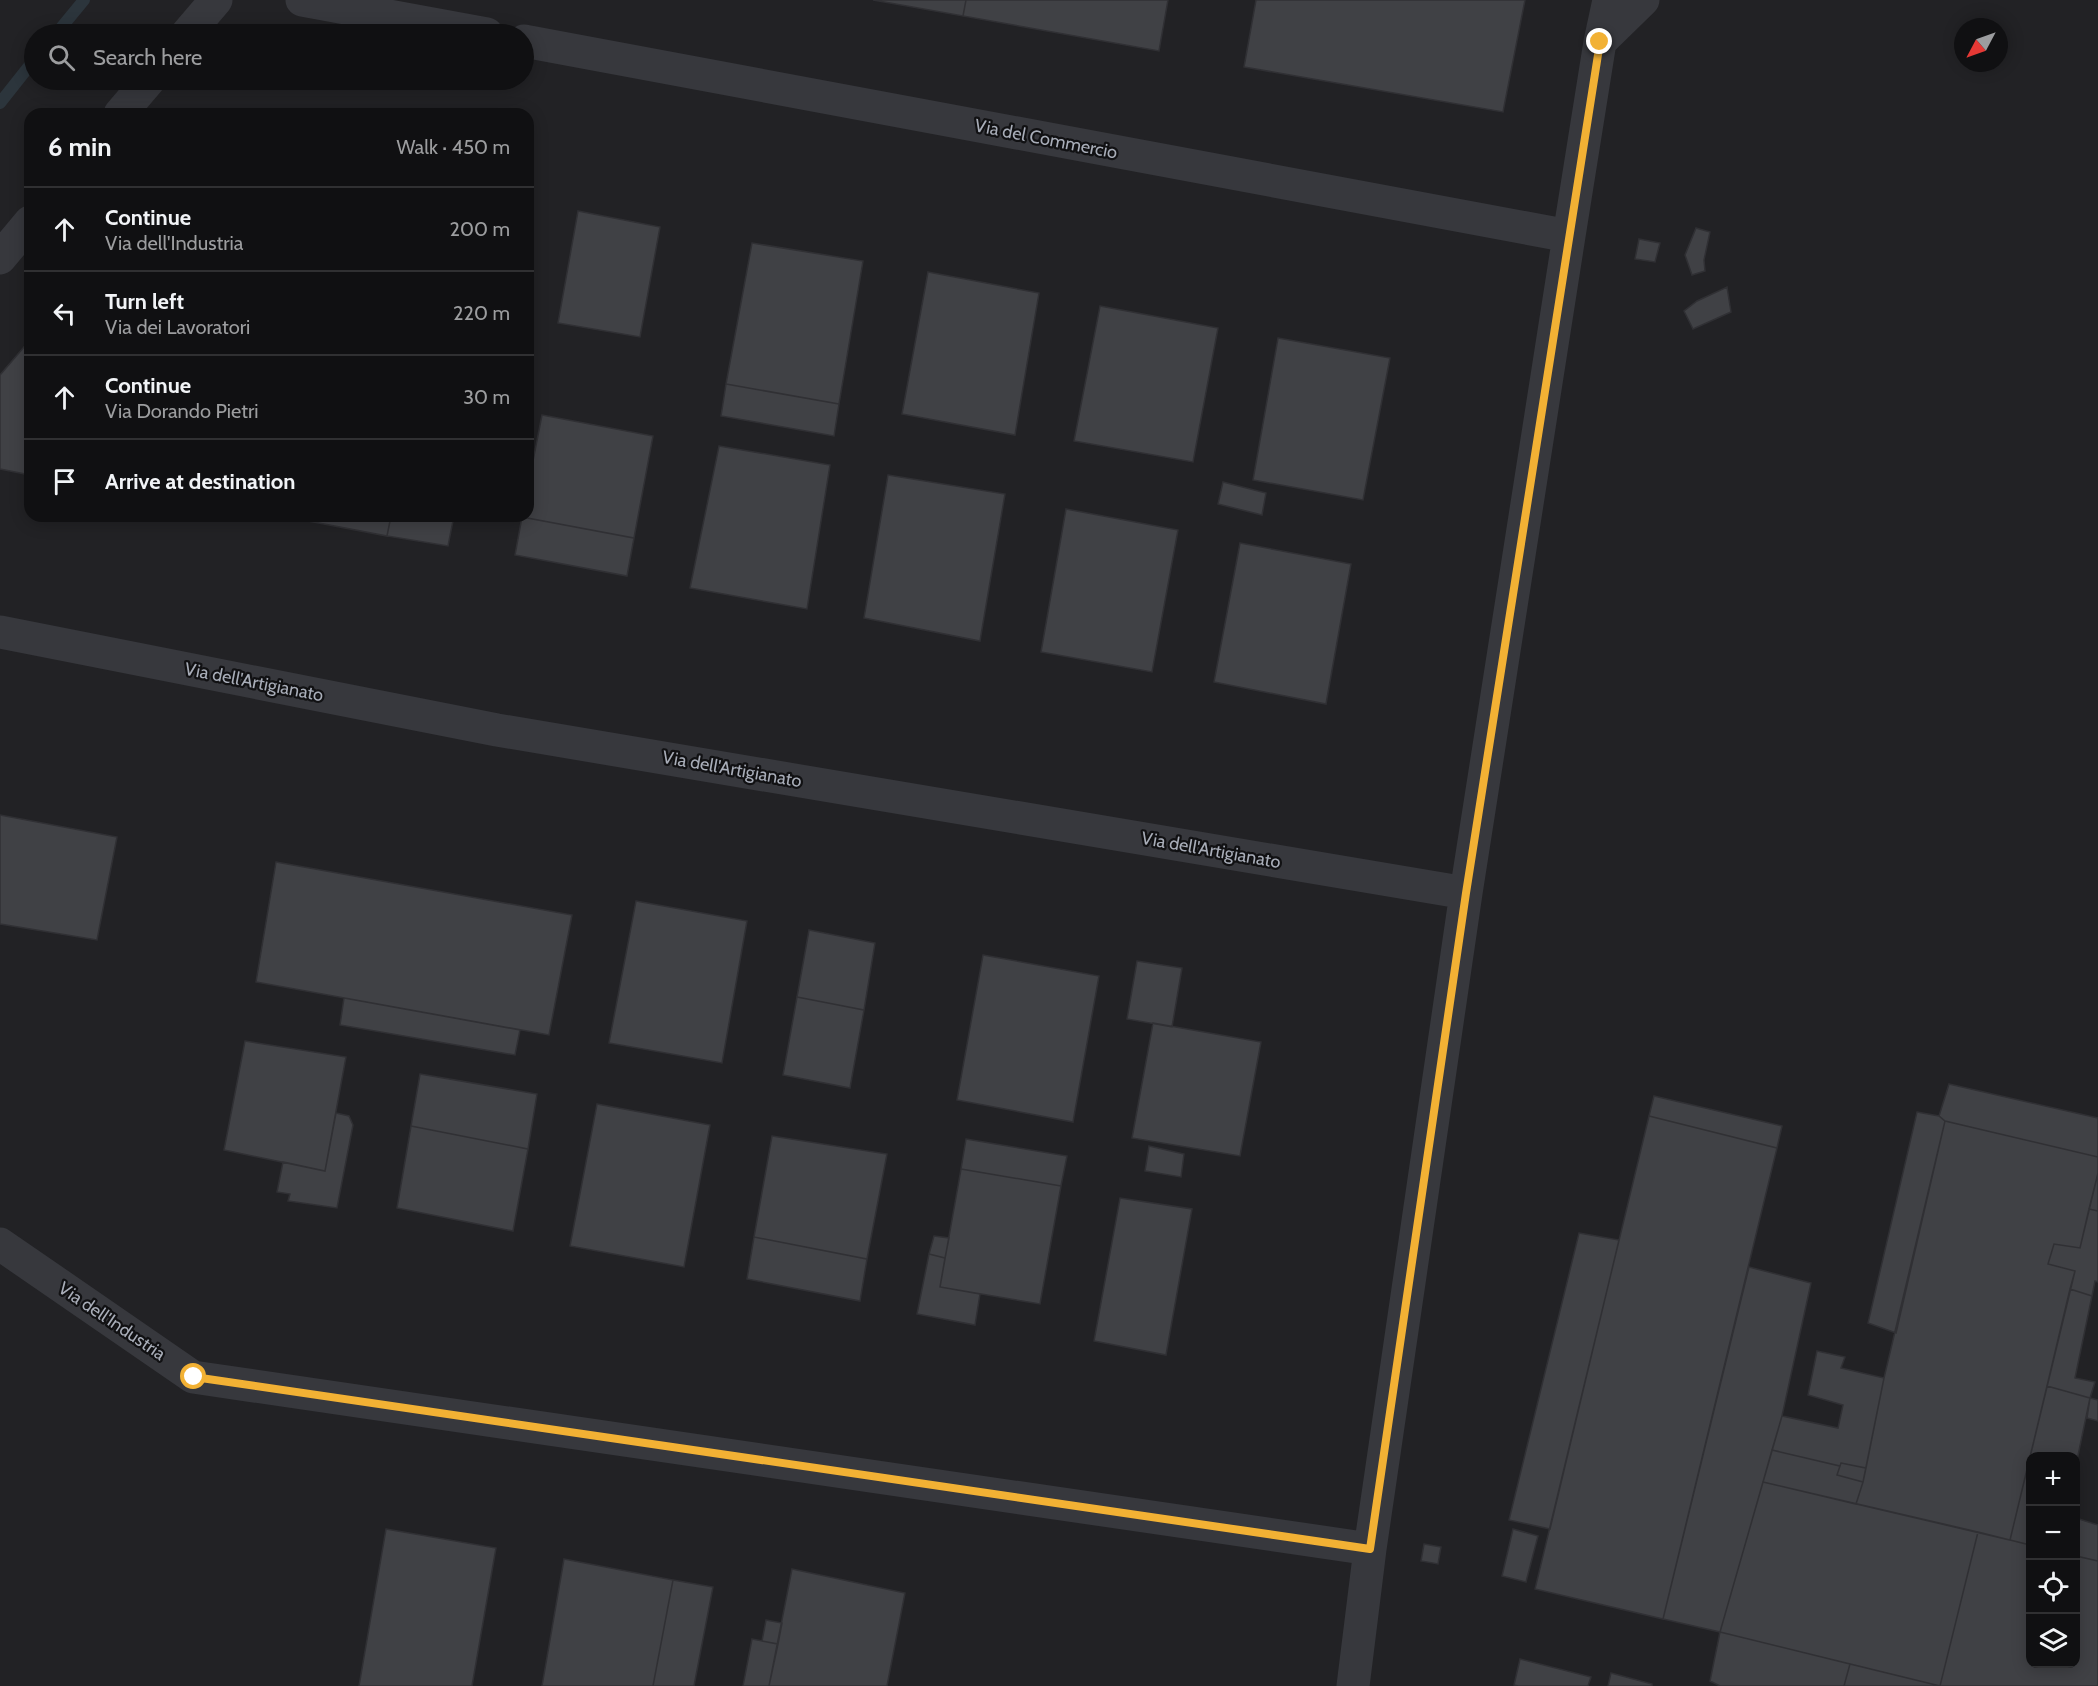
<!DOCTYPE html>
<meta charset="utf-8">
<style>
:root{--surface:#101012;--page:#19191b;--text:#f1f3f6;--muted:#9c9d9f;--line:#303032}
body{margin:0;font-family:Cabin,sans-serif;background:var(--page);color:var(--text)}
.controls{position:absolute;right:18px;bottom:18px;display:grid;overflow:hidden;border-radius:12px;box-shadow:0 3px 15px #0003}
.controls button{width:54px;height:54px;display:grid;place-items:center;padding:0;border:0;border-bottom:2px solid var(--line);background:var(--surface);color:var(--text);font:30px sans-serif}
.compass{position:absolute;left:1954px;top:18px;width:54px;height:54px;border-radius:50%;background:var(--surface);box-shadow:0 3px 15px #0003;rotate:229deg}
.stop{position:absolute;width:18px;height:18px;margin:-14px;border:4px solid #f2b134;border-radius:50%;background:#fff}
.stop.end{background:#f2b134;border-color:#fff;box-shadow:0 2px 6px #0008}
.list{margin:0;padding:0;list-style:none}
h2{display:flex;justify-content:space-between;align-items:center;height:78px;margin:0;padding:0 24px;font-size:26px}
h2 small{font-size:20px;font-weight:400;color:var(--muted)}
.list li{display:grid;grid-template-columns:39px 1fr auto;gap:18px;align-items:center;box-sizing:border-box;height:84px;padding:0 24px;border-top:2px solid var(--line)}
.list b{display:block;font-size:22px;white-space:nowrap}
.list p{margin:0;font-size:20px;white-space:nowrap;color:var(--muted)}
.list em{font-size:20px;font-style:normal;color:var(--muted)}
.icon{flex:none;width:33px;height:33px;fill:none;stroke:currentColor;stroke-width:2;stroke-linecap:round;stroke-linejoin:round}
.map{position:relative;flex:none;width:2098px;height:1686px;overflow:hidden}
.search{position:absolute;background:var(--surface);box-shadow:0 3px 15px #0003;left:24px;top:24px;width:510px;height:66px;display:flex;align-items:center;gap:15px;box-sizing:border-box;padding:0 21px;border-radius:33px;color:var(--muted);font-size:22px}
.panel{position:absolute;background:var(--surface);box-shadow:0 3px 15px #0003;left:24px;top:108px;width:510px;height:414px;border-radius:18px}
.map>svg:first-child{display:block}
</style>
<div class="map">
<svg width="2098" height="1686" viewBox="0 0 2098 1686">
<rect width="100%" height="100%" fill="#161618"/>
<path fill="#222225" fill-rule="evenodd" d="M 0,0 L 2098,0 L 2098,1686 L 0,1686 ZM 1963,27 L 1999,27 L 1999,63 L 1963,63 ZM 34,34 L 524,34 L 524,80 L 34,80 ZM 30,114 L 528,114 L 528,516 L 30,516 ZM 2030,1456 L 2076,1456 L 2076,1664 L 2030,1664 Z"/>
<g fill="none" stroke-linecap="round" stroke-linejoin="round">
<path stroke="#2c353c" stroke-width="12" d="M 56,34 L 84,0
M 0,103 L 34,60"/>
</g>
<path fill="#404145" stroke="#303034" stroke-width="1.5" d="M 873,0 L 966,0 L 963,16 Z
M 966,0 L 1168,0 L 1159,51 L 963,16 Z
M 1256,0 L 1525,0 L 1503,112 L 1244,67 Z
M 578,211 L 660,227 L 640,337 L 558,323 Z
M 1696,228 L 1710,232 L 1704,260 L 1705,271 L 1692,275 L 1685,255 Z
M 1639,239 L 1660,243 L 1655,262 L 1635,259 Z
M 752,243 L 863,261 L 839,404 L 726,384 Z
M 928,272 L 1039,293 L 1015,435 L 902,414 Z
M 1727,287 L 1731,312 L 1693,329 L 1684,311 L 1697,301 Z
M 1100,306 L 1218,328 L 1193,462 L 1074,441 Z
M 1278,338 L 1390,358 L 1363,500 L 1253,480 Z
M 30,340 L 30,475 L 0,469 L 0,375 Z
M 726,384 L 839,404 L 834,436 L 721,416 Z
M 542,415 L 653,436 L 634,538 L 522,517 L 528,516 L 528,486 Z
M 719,446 L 830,465 L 807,609 L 690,588 Z
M 888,475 L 1005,494 L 980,641 L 864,618 Z
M 1223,482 L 1266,493 L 1262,515 L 1218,504 Z
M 1066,509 L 1178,530 L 1152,672 L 1041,652 Z
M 282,516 L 391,516 L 387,536 Z
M 391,516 L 454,516 L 448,546 L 387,536 Z
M 522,517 L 634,538 L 627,576 L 515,555 Z
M 1240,543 L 1351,564 L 1326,704 L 1214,682 Z
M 0,815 L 117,837 L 97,940 L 0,924 Z
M 276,862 L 572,915 L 549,1035 L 256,982 Z
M 636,901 L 747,921 L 722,1063 L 609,1043 Z
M 809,930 L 875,943 L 864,1010 L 797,997 Z
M 983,955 L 1099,976 L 1073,1122 L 957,1100 Z
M 1137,961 L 1182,968 L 1172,1027 L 1127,1019 Z
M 797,997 L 864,1010 L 850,1088 L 783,1075 Z
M 344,998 L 520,1030 L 515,1055 L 340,1025 Z
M 1153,1023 L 1261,1042 L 1240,1156 L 1132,1138 Z
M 245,1041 L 346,1057 L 325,1171 L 224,1150 Z
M 420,1074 L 537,1094 L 528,1149 L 411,1126 Z
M 1949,1084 L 2098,1118 L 2098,1157 L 1945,1121 L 1939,1116 Z
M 1654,1096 L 1782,1126 L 1777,1148 L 1649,1116 Z
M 597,1104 L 710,1125 L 684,1267 L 570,1246 Z
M 1917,1112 L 1939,1116 L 1945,1121 L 1896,1333 L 1868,1323 Z
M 336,1113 L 349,1116 L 353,1125 L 337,1208 L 288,1201 L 290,1194 L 277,1192 L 283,1162 L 325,1171 Z
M 1649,1116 L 1777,1148 L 1663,1619 L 1535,1589 Z
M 1945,1121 L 2098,1157 L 2098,1173 L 2080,1248 L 2054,1244 L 2048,1264 L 2075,1271 L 2010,1540 L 1856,1504 L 1863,1482 L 1884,1378 Z
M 411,1126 L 528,1149 L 513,1231 L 397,1208 Z
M 772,1136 L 887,1154 L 867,1259 L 754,1237 Z
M 966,1139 L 1067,1156 L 1061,1186 L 961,1169 Z
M 1149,1146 L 1184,1154 L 1181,1177 L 1145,1171 Z
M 961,1169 L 1061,1186 L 1040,1304 L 940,1287 Z
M 2098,1173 L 2098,1211 L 2089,1209 Z
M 1120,1198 L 1192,1209 L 1166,1355 L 1094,1341 Z
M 2089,1209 L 2098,1211 L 2098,1282 L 2095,1281 L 2092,1296 L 2070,1289 L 2075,1271 L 2048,1264 L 2054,1244 L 2080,1248 Z
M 1579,1233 L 1619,1240 L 1550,1529 L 1509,1520 Z
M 934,1236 L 949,1238 L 945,1258 L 929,1254 Z
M 754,1237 L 867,1259 L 860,1301 L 747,1279 Z
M 929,1254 L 945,1258 L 940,1287 L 980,1294 L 975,1325 L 917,1314 Z
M 1749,1267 L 1811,1283 L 1782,1416 L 1720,1632 L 1663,1619 Z
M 2070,1289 L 2092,1296 L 2075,1378 L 2095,1382 L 2090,1398 L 2047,1386 Z
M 1817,1351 L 1845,1357 L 1841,1368 L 1884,1378 L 1866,1468 L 1841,1463 L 1840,1466 L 1772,1450 L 1782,1416 L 1838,1428 L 1843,1405 L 1808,1395 Z
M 2047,1386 L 2090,1398 L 2076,1465 L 2076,1456 L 2030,1456 L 2030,1545 L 2010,1540 Z
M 2090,1398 L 2098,1400 L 2098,1421 L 2087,1418 Z
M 1772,1450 L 1840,1466 L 1837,1475 L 1863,1482 L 1856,1504 L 1763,1482 Z
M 1841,1463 L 1866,1468 L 1863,1482 L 1837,1475 Z
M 1763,1482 L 1978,1532 L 1940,1686 L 1720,1632 Z
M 2076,1518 L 2098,1525 L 2098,1561 L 2076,1556 Z
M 386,1529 L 496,1548 L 472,1686 L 359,1686 Z
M 1513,1529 L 1538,1536 L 1526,1582 L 1502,1576 Z
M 1978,1532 L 2030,1545 L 2030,1664 L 2076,1664 L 2076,1556 L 2098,1561 L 2098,1686 L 1940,1686 Z
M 1424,1544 L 1441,1547 L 1438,1564 L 1421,1561 Z
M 564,1559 L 673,1580 L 653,1686 L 542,1686 Z
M 792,1569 L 905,1593 L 887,1686 L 769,1686 Z
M 673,1580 L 713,1587 L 694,1686 L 653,1686 Z
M 766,1620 L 782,1623 L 778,1644 L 762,1641 Z
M 1720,1632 L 1850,1664 L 1844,1686 L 1720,1686 L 1710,1681 Z
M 752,1639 L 778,1644 L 769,1686 L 743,1686 Z
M 1520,1659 L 1591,1677 L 1588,1686 L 1518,1686 L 1514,1685 Z
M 1850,1664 L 1940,1686 L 1942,1686 L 1844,1686 Z
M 1611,1673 L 1652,1684 L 1652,1686 L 1608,1686 Z"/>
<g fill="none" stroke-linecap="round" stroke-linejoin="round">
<path stroke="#37383d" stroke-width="33" d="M 302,0 L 487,34
M 187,34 L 216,0
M 524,41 L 1569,236
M 1600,42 L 1643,0
M 120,114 L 149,80
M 0,258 L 30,222
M 0,632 L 497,730 L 1466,893
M 0,1244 L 193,1377 L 1370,1549
M 1353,1686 L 1370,1549 L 1466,893 L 1569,236 L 1600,42 L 1609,0"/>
</g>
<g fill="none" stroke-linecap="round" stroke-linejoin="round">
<path stroke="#f2b134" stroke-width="8" d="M 194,1377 L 1370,1549 L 1466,893 L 1600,42"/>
</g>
<g text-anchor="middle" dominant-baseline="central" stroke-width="4.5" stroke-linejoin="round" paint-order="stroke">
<g font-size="18" fill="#a8adb8" stroke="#111113">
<text transform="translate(1046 139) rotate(11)">Via del Commercio</text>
<text transform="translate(254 682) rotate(11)">Via dell'Artigianato</text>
<text transform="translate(732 769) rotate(10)">Via dell'Artigianato</text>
<text transform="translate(1211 850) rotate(10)">Via dell'Artigianato</text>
<text transform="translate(112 1321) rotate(34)">Via dell'Industria</text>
</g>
</g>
</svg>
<div class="controls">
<button>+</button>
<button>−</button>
<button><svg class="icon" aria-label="locate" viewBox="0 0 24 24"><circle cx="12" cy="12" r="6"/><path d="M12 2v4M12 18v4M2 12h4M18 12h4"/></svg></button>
<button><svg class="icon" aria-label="layers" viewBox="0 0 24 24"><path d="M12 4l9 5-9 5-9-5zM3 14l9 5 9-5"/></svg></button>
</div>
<svg class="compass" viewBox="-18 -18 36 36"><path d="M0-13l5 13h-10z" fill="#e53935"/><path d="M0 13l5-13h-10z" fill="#9c9d9f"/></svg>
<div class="stop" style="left:194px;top:1377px"></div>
<div class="stop end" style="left:1600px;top:42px"></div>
<div class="search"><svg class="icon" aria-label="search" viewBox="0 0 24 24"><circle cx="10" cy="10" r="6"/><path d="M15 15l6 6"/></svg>Search here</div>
<section class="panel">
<h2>6 min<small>Walk · 450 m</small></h2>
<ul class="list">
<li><svg class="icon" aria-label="ahead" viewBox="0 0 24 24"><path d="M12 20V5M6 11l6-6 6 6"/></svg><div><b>Continue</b><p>Via dell'Industria</p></div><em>200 m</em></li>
<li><svg class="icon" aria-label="left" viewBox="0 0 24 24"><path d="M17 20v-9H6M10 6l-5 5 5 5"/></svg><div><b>Turn left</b><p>Via dei Lavoratori</p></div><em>220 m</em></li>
<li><svg class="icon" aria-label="ahead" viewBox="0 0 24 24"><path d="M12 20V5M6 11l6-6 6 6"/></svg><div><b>Continue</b><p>Via Dorando Pietri</p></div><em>30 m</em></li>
<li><svg class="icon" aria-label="arrive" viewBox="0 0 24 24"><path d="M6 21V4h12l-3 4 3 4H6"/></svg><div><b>Arrive at destination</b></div></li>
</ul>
</section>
</div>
